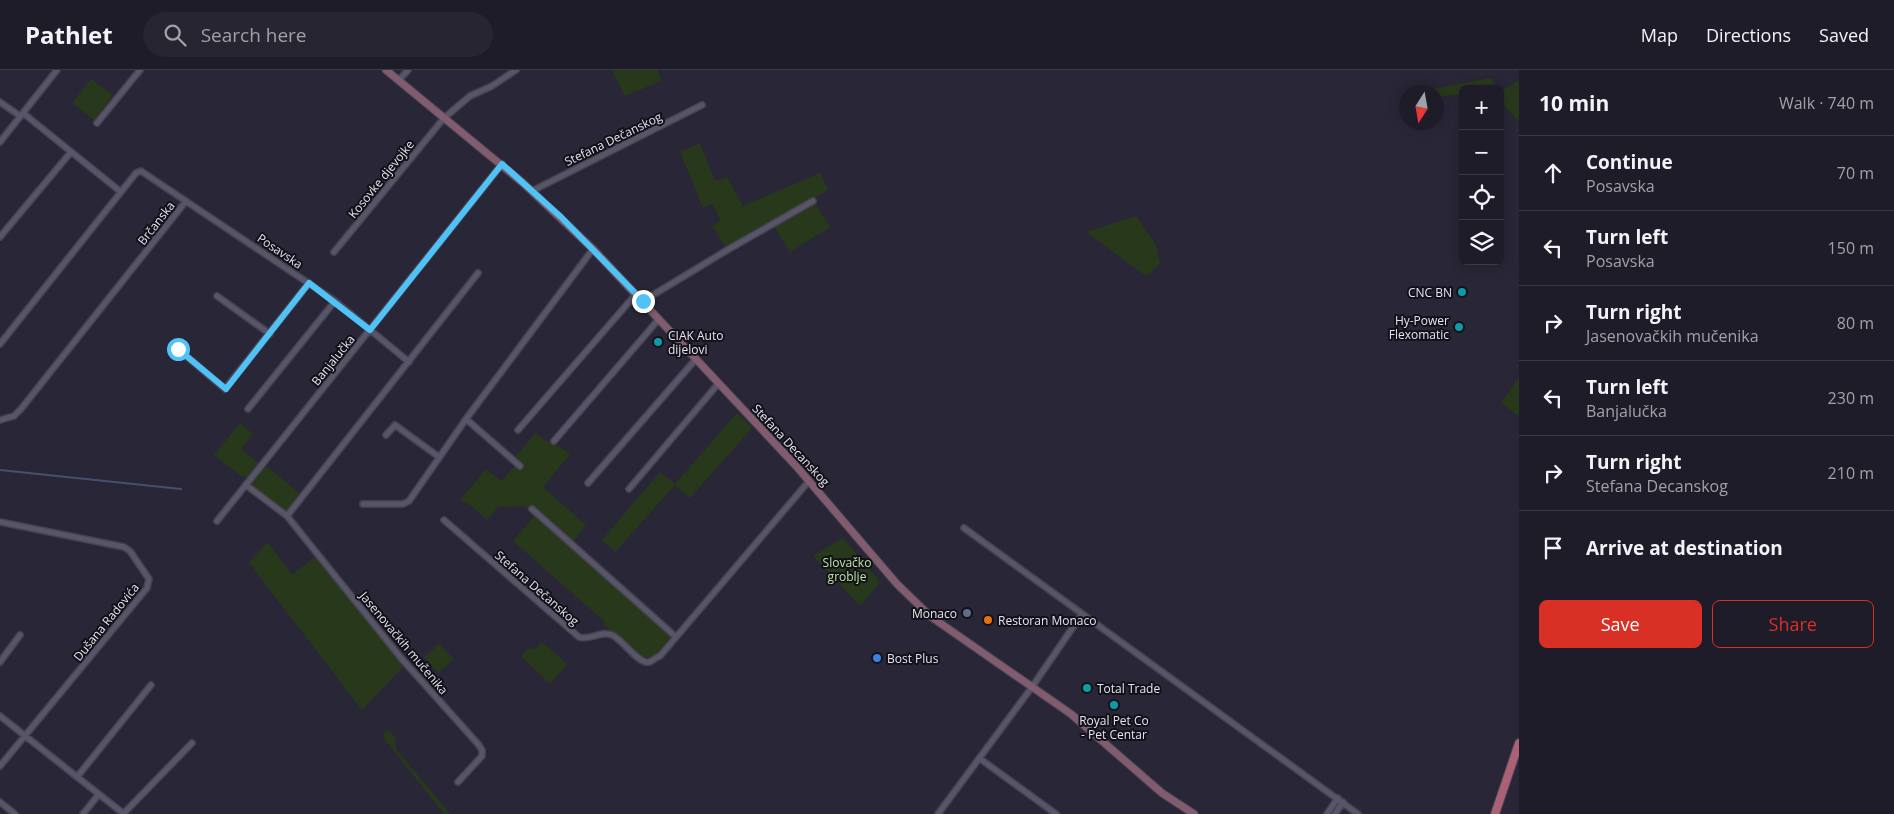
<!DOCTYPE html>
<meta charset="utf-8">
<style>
:root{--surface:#1f1c29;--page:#272531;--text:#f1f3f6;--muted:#a1a1a8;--line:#3c3a46;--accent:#d93025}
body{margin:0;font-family:"Open Sans",sans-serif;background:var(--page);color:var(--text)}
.controls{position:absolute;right:15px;top:15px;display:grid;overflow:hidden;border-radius:8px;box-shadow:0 2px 12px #0003}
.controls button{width:45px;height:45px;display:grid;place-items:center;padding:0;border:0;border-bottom:1px solid var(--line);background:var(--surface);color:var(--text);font:25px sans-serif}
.compass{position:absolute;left:1399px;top:15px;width:45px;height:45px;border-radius:50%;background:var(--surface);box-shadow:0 2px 12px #0003;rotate:191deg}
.stop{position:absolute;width:15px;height:15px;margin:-11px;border:4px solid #4fc3f7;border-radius:50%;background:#fff}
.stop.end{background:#4fc3f7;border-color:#fff;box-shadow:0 1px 5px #0008}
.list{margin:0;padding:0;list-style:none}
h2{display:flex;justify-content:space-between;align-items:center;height:65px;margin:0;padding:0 20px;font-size:21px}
h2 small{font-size:16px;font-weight:400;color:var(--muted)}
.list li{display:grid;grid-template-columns:32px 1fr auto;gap:15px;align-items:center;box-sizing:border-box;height:75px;padding:0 20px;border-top:1px solid var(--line)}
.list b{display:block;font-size:19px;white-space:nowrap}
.list p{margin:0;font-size:16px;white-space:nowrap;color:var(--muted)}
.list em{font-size:16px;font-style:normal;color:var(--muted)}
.actions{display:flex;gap:10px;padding:15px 20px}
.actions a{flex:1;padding:11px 0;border:1px solid var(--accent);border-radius:8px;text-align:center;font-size:18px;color:var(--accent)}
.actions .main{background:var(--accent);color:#fff}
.icon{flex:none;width:28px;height:28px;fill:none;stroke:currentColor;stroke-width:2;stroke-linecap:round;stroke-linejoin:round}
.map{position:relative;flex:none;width:1519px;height:744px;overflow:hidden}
header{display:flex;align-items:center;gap:30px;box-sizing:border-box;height:70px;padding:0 25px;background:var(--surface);border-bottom:1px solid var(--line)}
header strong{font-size:24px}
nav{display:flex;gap:28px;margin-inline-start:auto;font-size:18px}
.search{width:350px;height:45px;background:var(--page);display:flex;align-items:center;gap:12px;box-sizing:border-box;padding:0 18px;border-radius:28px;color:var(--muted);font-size:19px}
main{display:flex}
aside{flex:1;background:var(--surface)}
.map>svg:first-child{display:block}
</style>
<header>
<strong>Pathlet</strong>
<div class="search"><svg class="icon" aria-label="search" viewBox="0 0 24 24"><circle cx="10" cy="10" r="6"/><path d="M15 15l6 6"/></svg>Search here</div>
<nav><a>Map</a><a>Directions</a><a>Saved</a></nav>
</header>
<main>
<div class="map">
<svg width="1519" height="744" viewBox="0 0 1519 744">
<rect width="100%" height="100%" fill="#292637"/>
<path fill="#28391b" d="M 612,0 L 658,0 L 661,11 L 625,26 Z
M 1491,8 L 1496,17 L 1463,19 L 1463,24 L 1437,27 L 1433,19 Z
M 91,9 L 113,25 L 94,50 L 72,33 Z
M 1519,10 L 1519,52 L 1500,31 L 1500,22 Z
M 700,73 L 715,111 L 727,107 L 743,136 L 820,103 L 828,120 L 726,178 L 712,156 L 721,150 L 712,134 L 703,138 L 680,82 Z
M 815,133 L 830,157 L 790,182 L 774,156 Z
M 1136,146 L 1156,175 L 1160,194 L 1146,206 L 1086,162 Z
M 1519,307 L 1519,346 L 1501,333 Z
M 737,343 L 752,358 L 690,428 L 675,415 L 615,482 L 602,470 L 660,402 L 675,414 Z
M 240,353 L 253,364 L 241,379 L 258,393 L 245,409 L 214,385 Z
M 536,363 C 546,373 560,375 570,384 L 543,417 L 586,455 L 569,477 L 671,567 L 654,586 L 641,588 L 603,554 L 605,552 L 513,471 L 535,445 L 525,436 L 498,437 L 487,450 L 470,435 L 460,430 L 486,399 L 502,411 L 514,396 L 519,400 L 522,396 L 514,388 Z
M 264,394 L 299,423 L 286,442 L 252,415 L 252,411 Z
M 843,468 L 880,512 L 860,536 L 813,486 Z
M 266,473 L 270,475 L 292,505 L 316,486 L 404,596 L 362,640 L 249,493 Z
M 542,572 L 567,594 L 550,614 L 521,586 L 529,578 L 535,579 Z
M 439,574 L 454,589 L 438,603 L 424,587 Z
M 389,660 L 395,668 L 396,679 L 450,744 L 444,744 L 382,666 Z"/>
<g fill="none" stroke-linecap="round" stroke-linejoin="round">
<path stroke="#45516a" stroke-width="2" d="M 0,400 L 181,419"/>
<g stroke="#454250" stroke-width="8">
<path id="minor" d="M 399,10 L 408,0
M 0,32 L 20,46
M 23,43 L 121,122
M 97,53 L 140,0
M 0,72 L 57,0
M 532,121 L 702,35
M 0,167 L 71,82
M 334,182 L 444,48 L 470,26 L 492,16 L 516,0
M 217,226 L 270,264
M 643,231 L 729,179 L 813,131
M 0,274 L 136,103 L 141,101 L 335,231 L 409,292
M 178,279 L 225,319 L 309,213
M 248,339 L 335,231
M 466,349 L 520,396
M 0,350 L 14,346 L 21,339 L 186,131
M 518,360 L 636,224
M 386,365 L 395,355 L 439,387
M 554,371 L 659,249
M 588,413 L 696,289
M 246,415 L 287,446 L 401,588 L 478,674 L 482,680 L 482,686 L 458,712
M 629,419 L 718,314
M 363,434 L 403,434 L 409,431 L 466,349 L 593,179
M 532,439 L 676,567
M 287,446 L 478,203
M 444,450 L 579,567 C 590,571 601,560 612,565 C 622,569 639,595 649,592 C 653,591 656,587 660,586 L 809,411
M 217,451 L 502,94
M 0,452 L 124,477 L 130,481 L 149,509 L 147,518 L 0,696
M 964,458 L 1358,744
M 0,592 L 20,565
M 0,646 L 124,744
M 979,688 L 1056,744
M 77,707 L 151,615
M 0,732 L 15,744
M 124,743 L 192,673
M 83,744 L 99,724
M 938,744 L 1032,617 L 1082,544
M 1327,744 L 1338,728
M 1335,744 L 1343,732"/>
</g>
<g stroke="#454250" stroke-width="9">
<path id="secondary" d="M 386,0 L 523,113 L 593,179 L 797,397 L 897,514 L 930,546 L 1071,644 L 1162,723 L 1194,744"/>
</g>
<g stroke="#454250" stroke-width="10">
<path id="primary" d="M 1495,744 L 1519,673"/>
</g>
<use href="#minor" stroke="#585568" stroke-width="5"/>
<use href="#secondary" stroke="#815b6e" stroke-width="7"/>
<use href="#primary" stroke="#ab6073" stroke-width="8"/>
</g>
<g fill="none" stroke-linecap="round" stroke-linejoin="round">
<path stroke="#4fc3f7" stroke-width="6" d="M 178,279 L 226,319 L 309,213 L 370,260 L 502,94 L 561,147 L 643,231"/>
</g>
<g fill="#0f9aa8" stroke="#121018" stroke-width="2">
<circle cx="1462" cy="222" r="5"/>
<circle cx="1459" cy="257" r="5"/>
<circle cx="658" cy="272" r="5"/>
<circle cx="1087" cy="618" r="5"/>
<circle cx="1114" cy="635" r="5"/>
</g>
<circle fill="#5c6f8a" stroke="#121018" stroke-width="2" cx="967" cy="543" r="5"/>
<circle fill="#e8710a" stroke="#121018" stroke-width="2" cx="988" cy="550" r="5"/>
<circle fill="#3f7fe0" stroke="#121018" stroke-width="2" cx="877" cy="588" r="5"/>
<g text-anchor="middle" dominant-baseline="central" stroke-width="4" stroke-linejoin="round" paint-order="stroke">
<g font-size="12" fill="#e6e4f0" stroke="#121018">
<text transform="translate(613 69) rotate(-26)">Stefana Dečanskog</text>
<text transform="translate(381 109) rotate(-51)">Kosovke djevojke</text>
<text transform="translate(156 153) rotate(-52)">Brčanska</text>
<text transform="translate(280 181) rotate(34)">Posavska</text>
<text transform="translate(333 290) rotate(-51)">Banjalučka</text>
<text transform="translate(791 375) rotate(47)">Stefana Decanskog</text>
<text transform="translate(537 518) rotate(41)">Stefana Dečanskog</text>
<text transform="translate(106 552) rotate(-51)">Dušana Radovića</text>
<text transform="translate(404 573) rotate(50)">Jasenovačkih mučenika</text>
</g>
<g font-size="12" fill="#e6e4f0" stroke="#121018" text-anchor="start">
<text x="1452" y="222" text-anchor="end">CNC BN</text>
<text x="1449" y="250" text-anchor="end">Hy-Power<tspan x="1449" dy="14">Flexomatic</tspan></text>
<text x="668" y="265">CIAK Auto<tspan x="668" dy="14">dijelovi</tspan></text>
<text x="957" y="543" text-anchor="end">Monaco</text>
<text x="998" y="550">Restoran Monaco</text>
<text x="887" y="588">Bost Plus</text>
<text x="1097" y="618">Total Trade</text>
<text x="1114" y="650" text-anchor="middle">Royal Pet Co<tspan x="1114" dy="14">- Pet Centar</tspan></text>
</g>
<g font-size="12" fill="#bce5a1" stroke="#121018">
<text x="847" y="492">Slovačko<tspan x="847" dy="14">groblje</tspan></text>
</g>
</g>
</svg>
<div class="controls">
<button>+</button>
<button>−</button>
<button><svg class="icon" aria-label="locate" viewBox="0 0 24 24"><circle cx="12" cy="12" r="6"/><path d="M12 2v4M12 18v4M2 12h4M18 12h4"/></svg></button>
<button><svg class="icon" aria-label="layers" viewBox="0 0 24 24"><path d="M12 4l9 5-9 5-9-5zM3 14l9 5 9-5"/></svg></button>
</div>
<svg class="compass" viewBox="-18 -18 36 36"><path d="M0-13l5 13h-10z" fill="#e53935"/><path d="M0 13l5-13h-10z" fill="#a1a1a8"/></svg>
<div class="stop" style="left:178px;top:279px"></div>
<div class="stop end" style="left:643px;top:231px"></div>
</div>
<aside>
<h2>10 min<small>Walk · 740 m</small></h2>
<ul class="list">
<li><svg class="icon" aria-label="ahead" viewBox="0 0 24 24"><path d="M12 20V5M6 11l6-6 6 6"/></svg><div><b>Continue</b><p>Posavska</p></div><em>70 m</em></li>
<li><svg class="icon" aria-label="left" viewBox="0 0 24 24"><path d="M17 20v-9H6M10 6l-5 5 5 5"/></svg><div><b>Turn left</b><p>Posavska</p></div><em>150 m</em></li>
<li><svg class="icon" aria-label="right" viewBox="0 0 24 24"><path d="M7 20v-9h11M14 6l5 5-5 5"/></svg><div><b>Turn right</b><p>Jasenovačkih mučenika</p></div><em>80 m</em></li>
<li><svg class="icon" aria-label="left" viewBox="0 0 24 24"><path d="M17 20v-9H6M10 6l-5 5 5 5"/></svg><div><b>Turn left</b><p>Banjalučka</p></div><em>230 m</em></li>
<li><svg class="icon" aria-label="right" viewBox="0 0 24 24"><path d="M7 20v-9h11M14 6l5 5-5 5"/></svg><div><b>Turn right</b><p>Stefana Decanskog</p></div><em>210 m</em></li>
<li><svg class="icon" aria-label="arrive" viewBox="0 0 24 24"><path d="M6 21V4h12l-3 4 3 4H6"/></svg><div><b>Arrive at destination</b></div></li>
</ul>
<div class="actions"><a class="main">Save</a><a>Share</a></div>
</aside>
</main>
